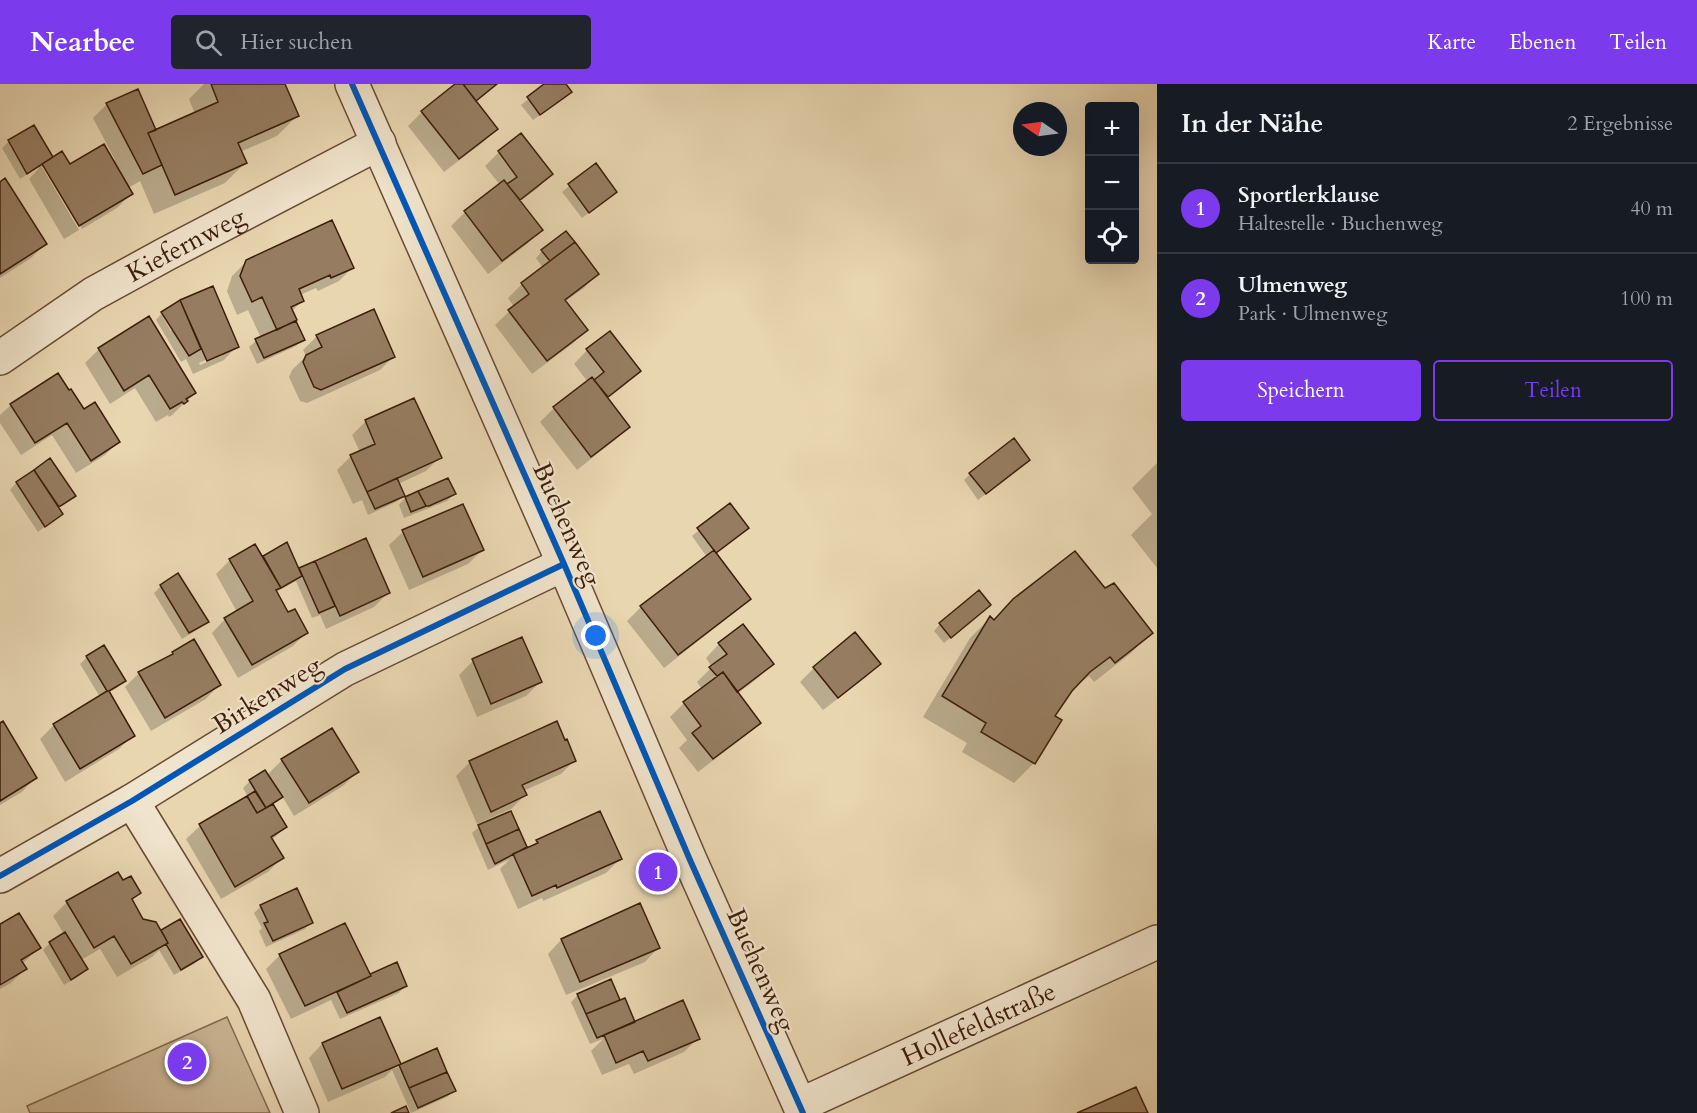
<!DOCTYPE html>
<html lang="de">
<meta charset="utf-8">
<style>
:root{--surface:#171b24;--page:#20242c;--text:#f1f3f6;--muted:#9ea1a6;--line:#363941;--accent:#7c3aed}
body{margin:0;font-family:Cardo,serif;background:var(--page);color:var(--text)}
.controls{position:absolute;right:18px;top:18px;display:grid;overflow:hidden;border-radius:6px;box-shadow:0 6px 24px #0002}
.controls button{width:54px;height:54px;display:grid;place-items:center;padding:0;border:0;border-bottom:2px solid var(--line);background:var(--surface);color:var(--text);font:30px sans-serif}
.compass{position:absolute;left:1013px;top:18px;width:54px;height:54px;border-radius:50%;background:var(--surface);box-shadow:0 6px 24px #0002;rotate:283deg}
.you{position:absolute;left:596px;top:552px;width:21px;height:21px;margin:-15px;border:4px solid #fff;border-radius:50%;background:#1a73e8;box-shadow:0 0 0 9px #1a73e833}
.badge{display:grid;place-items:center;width:39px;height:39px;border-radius:50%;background:var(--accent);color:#fff;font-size:20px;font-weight:700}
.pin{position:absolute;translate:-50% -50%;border:3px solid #fff;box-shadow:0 2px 6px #0006}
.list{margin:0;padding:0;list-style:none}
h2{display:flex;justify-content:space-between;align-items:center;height:78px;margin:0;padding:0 24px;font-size:26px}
h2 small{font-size:20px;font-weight:400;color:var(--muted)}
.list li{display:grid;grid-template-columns:39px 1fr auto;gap:18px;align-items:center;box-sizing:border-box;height:90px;padding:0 24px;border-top:2px solid var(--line)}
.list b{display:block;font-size:22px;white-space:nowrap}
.list p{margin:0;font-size:20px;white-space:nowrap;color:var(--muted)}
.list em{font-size:20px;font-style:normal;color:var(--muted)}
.actions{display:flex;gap:12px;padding:18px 24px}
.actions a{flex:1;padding:14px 0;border:2px solid var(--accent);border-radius:6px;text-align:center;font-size:21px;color:var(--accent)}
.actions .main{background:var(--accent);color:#fff}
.icon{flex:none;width:33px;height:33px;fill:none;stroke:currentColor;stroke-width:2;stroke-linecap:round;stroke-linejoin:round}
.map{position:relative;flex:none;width:1157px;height:1029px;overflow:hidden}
header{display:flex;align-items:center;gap:36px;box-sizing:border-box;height:84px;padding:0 30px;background:var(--accent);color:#fff}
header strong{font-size:28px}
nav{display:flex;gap:33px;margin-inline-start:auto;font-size:21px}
.search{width:420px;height:54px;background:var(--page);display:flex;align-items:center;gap:15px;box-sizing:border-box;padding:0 21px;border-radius:6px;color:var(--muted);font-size:22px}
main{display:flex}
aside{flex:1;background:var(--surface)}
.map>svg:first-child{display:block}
</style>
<header>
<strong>Nearbee</strong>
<div class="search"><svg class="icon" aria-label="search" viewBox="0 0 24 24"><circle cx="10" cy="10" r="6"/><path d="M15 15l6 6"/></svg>Hier suchen</div>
<nav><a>Karte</a><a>Ebenen</a><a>Teilen</a></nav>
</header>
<main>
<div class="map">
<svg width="1157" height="1029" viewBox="0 0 1157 1029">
<rect width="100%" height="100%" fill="#e8d6b1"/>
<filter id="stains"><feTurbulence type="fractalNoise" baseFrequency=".00333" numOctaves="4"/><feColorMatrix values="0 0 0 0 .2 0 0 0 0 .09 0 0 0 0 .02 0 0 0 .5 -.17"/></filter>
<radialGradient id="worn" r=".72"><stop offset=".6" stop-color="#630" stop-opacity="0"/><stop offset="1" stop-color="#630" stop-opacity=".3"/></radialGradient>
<path fill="#cbb695" stroke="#846950" stroke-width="1.5" d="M 227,933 L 270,1029 L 30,1029 L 27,1022 Z"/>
<path fill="#0003" fill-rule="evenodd" d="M 204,0 L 284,0 L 297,32 L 277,52 L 240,68 L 245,79 L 225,99 L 154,130 L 140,97 L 128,104 L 131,110 L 117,124 L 82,145 L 45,83 L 42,83 L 79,146 L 64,155 L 29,95 L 39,84 L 38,83 L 20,95 L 2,64 L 9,57 L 34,43 L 51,72 L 70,82 L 113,77 L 115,76 L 93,34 L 107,20 L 137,7 L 155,48 L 195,30 L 189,15 Z
M 453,0 L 497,0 L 475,18 L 496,45 L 482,59 L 444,88 L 408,42 L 422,28 L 455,2 Z
M 547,0 L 564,0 L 570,8 L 563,15 L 533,36 L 521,21 Z
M 499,68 L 551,90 L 538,104 L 519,118 L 541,146 L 527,160 L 488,190 L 451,142 L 465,128 L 500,101 L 485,82 Z
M 595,81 L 608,114 L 582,134 L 562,108 Z
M 0,99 L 45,160 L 31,174 L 0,194 Z
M 542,167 L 597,190 L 584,204 L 564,218 L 586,246 L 572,260 L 532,290 L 495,241 L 514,223 L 508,214 L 522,200 L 543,184 L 536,174 Z
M 246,178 L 353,183 L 339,197 L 318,207 L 316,204 L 300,211 L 303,216 L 291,228 L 303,256 L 296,262 L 257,280 L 249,263 L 256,257 L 261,254 L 248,226 L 237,231 L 227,207 L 232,192 Z
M 212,204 L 237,262 L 224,276 L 193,290 L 186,275 L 181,278 L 156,236 L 161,230 L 171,247 L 172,246 L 170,239 L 180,218 ZM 223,268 L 223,271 L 200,281 L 199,279 Z
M 148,234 L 195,309 L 172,331 L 169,333 L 168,331 L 156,338 L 135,304 L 110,320 L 85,279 L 98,266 Z
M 317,252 L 394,272 L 380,286 L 307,319 L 300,317 L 289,293 L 292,286 L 306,272 L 303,266 Z
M 587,266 L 639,287 L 625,301 L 607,315 L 628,343 L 615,356 L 577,386 L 540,338 L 554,324 L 588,298 L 574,280 Z
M 11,321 L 84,327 L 118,358 L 105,371 L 76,389 L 52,351 L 21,371 L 0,339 L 0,331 Z
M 366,337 L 440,373 L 426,387 L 398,400 L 403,412 L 396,418 L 368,431 L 362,416 L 353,420 L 337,386 L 351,372 L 360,368 L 352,351 Z
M 50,376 L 74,412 L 58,424 L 61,430 L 38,448 L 10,406 L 16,399 Z
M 1157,379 L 1157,484 L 1131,451 L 1152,430 L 1132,404 Z
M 1022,382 L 978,416 L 964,396 L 970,390 Z
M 454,410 L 447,417 L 404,434 L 399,421 L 405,414 Z
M 730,421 L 715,470 L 749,515 L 735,528 L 664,584 L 627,537 L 641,523 L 707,473 L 692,452 Z
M 403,448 L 482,466 L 468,480 L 409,506 L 389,461 Z
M 365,456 L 388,509 L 374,523 L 326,545 L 320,531 L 312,534 L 296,497 L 276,508 L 288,530 L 307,548 L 293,562 L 238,594 L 212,549 L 225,535 L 237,528 L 216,490 L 230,476 L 262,475 L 286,460 L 299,486 Z
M 161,502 L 207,537 L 200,544 L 182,555 L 154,509 Z
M 1014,516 L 1151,549 L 1131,569 L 1094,598 L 1089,592 L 1071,606 L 1053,633 L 1034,679 L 1014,699 L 962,668 L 967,659 L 923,633 L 970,554 L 990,534 L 993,537 Z
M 983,527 L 944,559 L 934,547 L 940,540 Z
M 719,560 L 772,580 L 758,594 L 737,610 L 759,639 L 745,652 L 698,688 L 679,664 L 687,656 L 670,633 L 684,619 L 702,605 L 697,598 L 712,583 L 706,574 Z
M 173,570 L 219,601 L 206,615 L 151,647 L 125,603 L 139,589 L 168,574 Z
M 87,573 L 124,597 L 117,604 L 108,609 L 133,651 L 119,665 L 65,698 L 40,655 L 54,641 L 100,613 L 80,580 Z
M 473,577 L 540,598 L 526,612 L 477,633 L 459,591 Z
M 879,580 L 865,594 L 823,626 L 800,598 L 814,584 Z
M 0,641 L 35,694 L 22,708 L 0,721 Z
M 282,676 L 357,688 L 343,702 L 294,732 L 282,712 L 272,721 L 285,743 L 271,757 L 282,774 L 268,788 L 221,815 L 186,755 L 200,742 L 248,713 L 243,704 L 250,697 L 267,691 Z
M 575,676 L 561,690 L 523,707 L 525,711 L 511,725 L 477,740 L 456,692 L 470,678 Z
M 479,743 L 525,763 L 520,768 L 530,764 L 537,757 L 620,775 L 606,789 L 543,817 L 542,814 L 518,825 L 500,785 L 510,775 L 488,786 L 472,749 Z
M 122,798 L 139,809 L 131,817 L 142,836 L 160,849 L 180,837 L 201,873 L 194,880 L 174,891 L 159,866 L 152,873 L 117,893 L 100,865 L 81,876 L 86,885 L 79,892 L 64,901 L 43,866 L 50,859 L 64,850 L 53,832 L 67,818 Z
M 639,821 L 658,864 L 645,878 L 566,911 L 548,870 L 561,856 Z
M 261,822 L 311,838 L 305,845 L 266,863 L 259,847 L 262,844 L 254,829 Z
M 0,842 L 39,864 L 22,880 L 25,885 L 11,899 L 0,905 Z
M 280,871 L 369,892 L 396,880 L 405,902 L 399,909 L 340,935 L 331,916 L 291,935 L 266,885 Z
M 610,897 L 619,918 L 634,940 L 698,954 L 684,968 L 634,990 L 629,980 L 602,991 L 591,967 L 603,955 L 590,960 L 571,918 L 578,911 Z
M 379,935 L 399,980 L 394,985 L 436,966 L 454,1007 L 447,1013 L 411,1029 L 392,986 L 385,993 L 328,1018 L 309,974 L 322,960 Z"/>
<path fill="#967d61" stroke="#3d1c0b" stroke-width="1.5" d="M 211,0 L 285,0 L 299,32 L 238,59 L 247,79 L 175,111 L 148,49 L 218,18 Z
M 455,0 L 463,0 L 498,45 L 459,75 L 421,27 Z
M 463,0 L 497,0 L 476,17 Z
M 544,0 L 566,0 L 572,8 L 540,31 L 527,13 Z
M 138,5 L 156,46 L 148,49 L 162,81 L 143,90 L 106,19 Z
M 34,41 L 53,73 L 27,90 L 8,56 Z
M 521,49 L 553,90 L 520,116 L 507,100 L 517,93 L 498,67 Z
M 104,60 L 133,110 L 79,142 L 42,80 L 62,67 L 70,80 Z
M 596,79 L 617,108 L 589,129 L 568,100 Z
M 5,94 L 47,160 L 0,190 L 0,98 Z
M 504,96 L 543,146 L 502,177 L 464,127 Z
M 332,136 L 354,184 L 331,194 L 330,191 L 299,205 L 304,217 L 291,223 L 297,236 L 277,246 L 262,213 L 252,218 L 240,192 L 246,176 Z
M 566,147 L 575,158 L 550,177 L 541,166 Z
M 575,158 L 599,190 L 565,216 L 588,246 L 547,277 L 508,226 L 529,210 L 521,199 Z
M 213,202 L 239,263 L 207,277 L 180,216 Z
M 180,216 L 201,265 L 189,272 L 161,228 Z
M 374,225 L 395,273 L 321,306 L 314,303 L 303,278 L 306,271 L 322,263 L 316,251 Z
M 149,232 L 196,309 L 186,315 L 188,317 L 184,320 L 182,318 L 170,325 L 149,291 L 124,307 L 98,264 Z
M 296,237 L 305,256 L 264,274 L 255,255 Z
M 610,247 L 641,287 L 608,313 L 594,296 L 604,288 L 586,265 Z
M 58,289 L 69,306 L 71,305 L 84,325 L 95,318 L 120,358 L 91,377 L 67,339 L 35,359 L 10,320 Z
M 592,293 L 630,343 L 591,373 L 553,323 Z
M 414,314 L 442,374 L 367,408 L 350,371 L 375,360 L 365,336 Z
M 1014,354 L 1030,376 L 986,410 L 969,389 Z
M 50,374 L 76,412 L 59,423 L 34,386 Z
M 34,386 L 63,430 L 45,443 L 16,398 Z
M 397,394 L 405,412 L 375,425 L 367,408 Z
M 448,394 L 456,410 L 429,422 L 426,422 L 418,407 Z
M 418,407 L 426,422 L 411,428 L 405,413 Z
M 730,419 L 749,444 L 716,469 L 697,444 Z
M 463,420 L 484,466 L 423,493 L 402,446 Z
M 366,454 L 390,509 L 340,532 L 315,477 Z
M 287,458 L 302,492 L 281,504 L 263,472 Z
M 255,460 L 281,504 L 276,506 L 288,528 L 295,525 L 308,549 L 252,581 L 224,534 L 253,517 L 229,475 Z
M 714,466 L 751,515 L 678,571 L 640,522 Z
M 1075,467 L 1105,504 L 1114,499 L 1153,549 L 1115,579 L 1110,573 L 1090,588 L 1072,607 L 1055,632 L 1062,636 L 1035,680 L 981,648 L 986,639 L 942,612 L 990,532 L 994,536 L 1013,515 Z
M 315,477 L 335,522 L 319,529 L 299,484 Z
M 178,489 L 209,538 L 189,549 L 160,501 Z
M 979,506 L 991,521 L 951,554 L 939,539 Z
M 743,540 L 774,580 L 737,608 L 723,588 L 717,592 L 709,583 L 727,570 L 718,559 Z
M 855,548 L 881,580 L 838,614 L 813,583 Z
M 522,553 L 542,598 L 491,620 L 472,575 Z
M 194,555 L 221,601 L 165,634 L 138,588 L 173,570 L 172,568 Z
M 104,561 L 126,597 L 109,607 L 107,607 L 86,572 Z
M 723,588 L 761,639 L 713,675 L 692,649 L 701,642 L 683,618 Z
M 107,607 L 109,607 L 135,652 L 80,685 L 53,640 Z
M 3,637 L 37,694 L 0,717 L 0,639 Z
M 557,637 L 565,656 L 567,655 L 576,677 L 522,701 L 527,711 L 491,728 L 469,677 Z
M 332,644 L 359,688 L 309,719 L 281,675 Z
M 265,686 L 283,713 L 266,724 L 249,696 Z
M 255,707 L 266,724 L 257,729 L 247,712 Z
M 247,712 L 257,729 L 273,720 L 287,743 L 271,753 L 284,774 L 235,803 L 199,740 Z
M 511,727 L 519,745 L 486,760 L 478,741 Z
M 600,727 L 622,775 L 557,804 L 556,801 L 532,812 L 513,770 L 538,759 L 536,756 Z
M 519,745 L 527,763 L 495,780 L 486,760 Z
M 118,788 L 123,796 L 131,792 L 141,809 L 132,815 L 143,835 L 156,838 L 168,859 L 131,880 L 114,852 L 94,864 L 66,817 Z
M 297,804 L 313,839 L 273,857 L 264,839 L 268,838 L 260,821 Z
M 640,819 L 660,864 L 580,898 L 561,855 Z
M 19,829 L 41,864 L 21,876 L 27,885 L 0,901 L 0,840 Z
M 180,835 L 203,873 L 181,886 L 166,860 L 168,859 L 161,846 Z
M 345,839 L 371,892 L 305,922 L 279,870 Z
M 65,848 L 88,885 L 71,896 L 49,858 Z
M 397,878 L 407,902 L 347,929 L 337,908 L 371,892 L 370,890 Z
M 611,895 L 620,916 L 586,930 L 577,910 Z
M 625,914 L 635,938 L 597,954 L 586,930 Z
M 683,916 L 700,955 L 648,977 L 643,967 L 616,979 L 604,951 Z
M 380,933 L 401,980 L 342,1005 L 322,959 Z
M 437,964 L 447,988 L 409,1004 L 399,981 Z
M 447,988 L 456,1007 L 418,1024 L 409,1004 Z
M 1136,1003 L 1148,1029 L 1077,1029 Z
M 406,1022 L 409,1029 L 391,1029 Z"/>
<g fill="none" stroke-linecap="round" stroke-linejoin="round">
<g stroke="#684a34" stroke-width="36">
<g id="street">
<path d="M 352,0 L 564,480 L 690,776 L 803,1029"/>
<path id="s1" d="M 0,274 L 93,210 L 166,170 L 379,59"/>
<path d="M 132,717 L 254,916 L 302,1029"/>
<path d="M 0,792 L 132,717 L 345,585 L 564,480"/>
<path id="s2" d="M 800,1021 L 1157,858"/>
</g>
</g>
<use href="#street" stroke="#f0e4cc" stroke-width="33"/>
<g stroke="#f0e4cc" stroke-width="10">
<path id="cycleway" d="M 352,0 L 564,480 L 690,776 L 803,1029
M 0,792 L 132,717 L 345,585 L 564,480"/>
</g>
<use href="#cycleway" stroke="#0057b8" stroke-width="6"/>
</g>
<g text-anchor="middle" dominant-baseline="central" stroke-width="4.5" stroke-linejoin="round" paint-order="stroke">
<g font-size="26" fill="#3d1c0b" stroke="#f0e4cc">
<text stroke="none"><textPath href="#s1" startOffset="218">Kiefernweg</textPath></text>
<text transform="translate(567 440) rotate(66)">Buchenweg</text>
<text transform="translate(267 611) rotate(-32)">Birkenweg</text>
<text transform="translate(761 886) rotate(66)">Buchenweg</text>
<text stroke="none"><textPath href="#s2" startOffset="196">Hollefeldstraße</textPath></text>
</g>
</g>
<rect width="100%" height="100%" filter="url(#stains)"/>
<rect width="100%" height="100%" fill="url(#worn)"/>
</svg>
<div class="controls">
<button>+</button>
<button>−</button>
<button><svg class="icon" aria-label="locate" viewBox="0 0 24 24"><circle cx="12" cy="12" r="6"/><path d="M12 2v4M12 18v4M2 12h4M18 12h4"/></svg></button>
</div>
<svg class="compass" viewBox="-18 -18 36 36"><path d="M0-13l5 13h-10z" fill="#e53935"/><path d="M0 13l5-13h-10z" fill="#9ea1a6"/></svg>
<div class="you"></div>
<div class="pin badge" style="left:658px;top:788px">1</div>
<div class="pin badge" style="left:187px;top:978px">2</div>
</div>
<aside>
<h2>In der Nähe<small>2 Ergebnisse</small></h2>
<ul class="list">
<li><span class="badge">1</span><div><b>Sportlerklause</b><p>Haltestelle · Buchenweg</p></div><em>40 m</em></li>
<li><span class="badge">2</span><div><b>Ulmenweg</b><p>Park · Ulmenweg</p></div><em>100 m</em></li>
</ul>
<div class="actions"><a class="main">Speichern</a><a>Teilen</a></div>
</aside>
</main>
